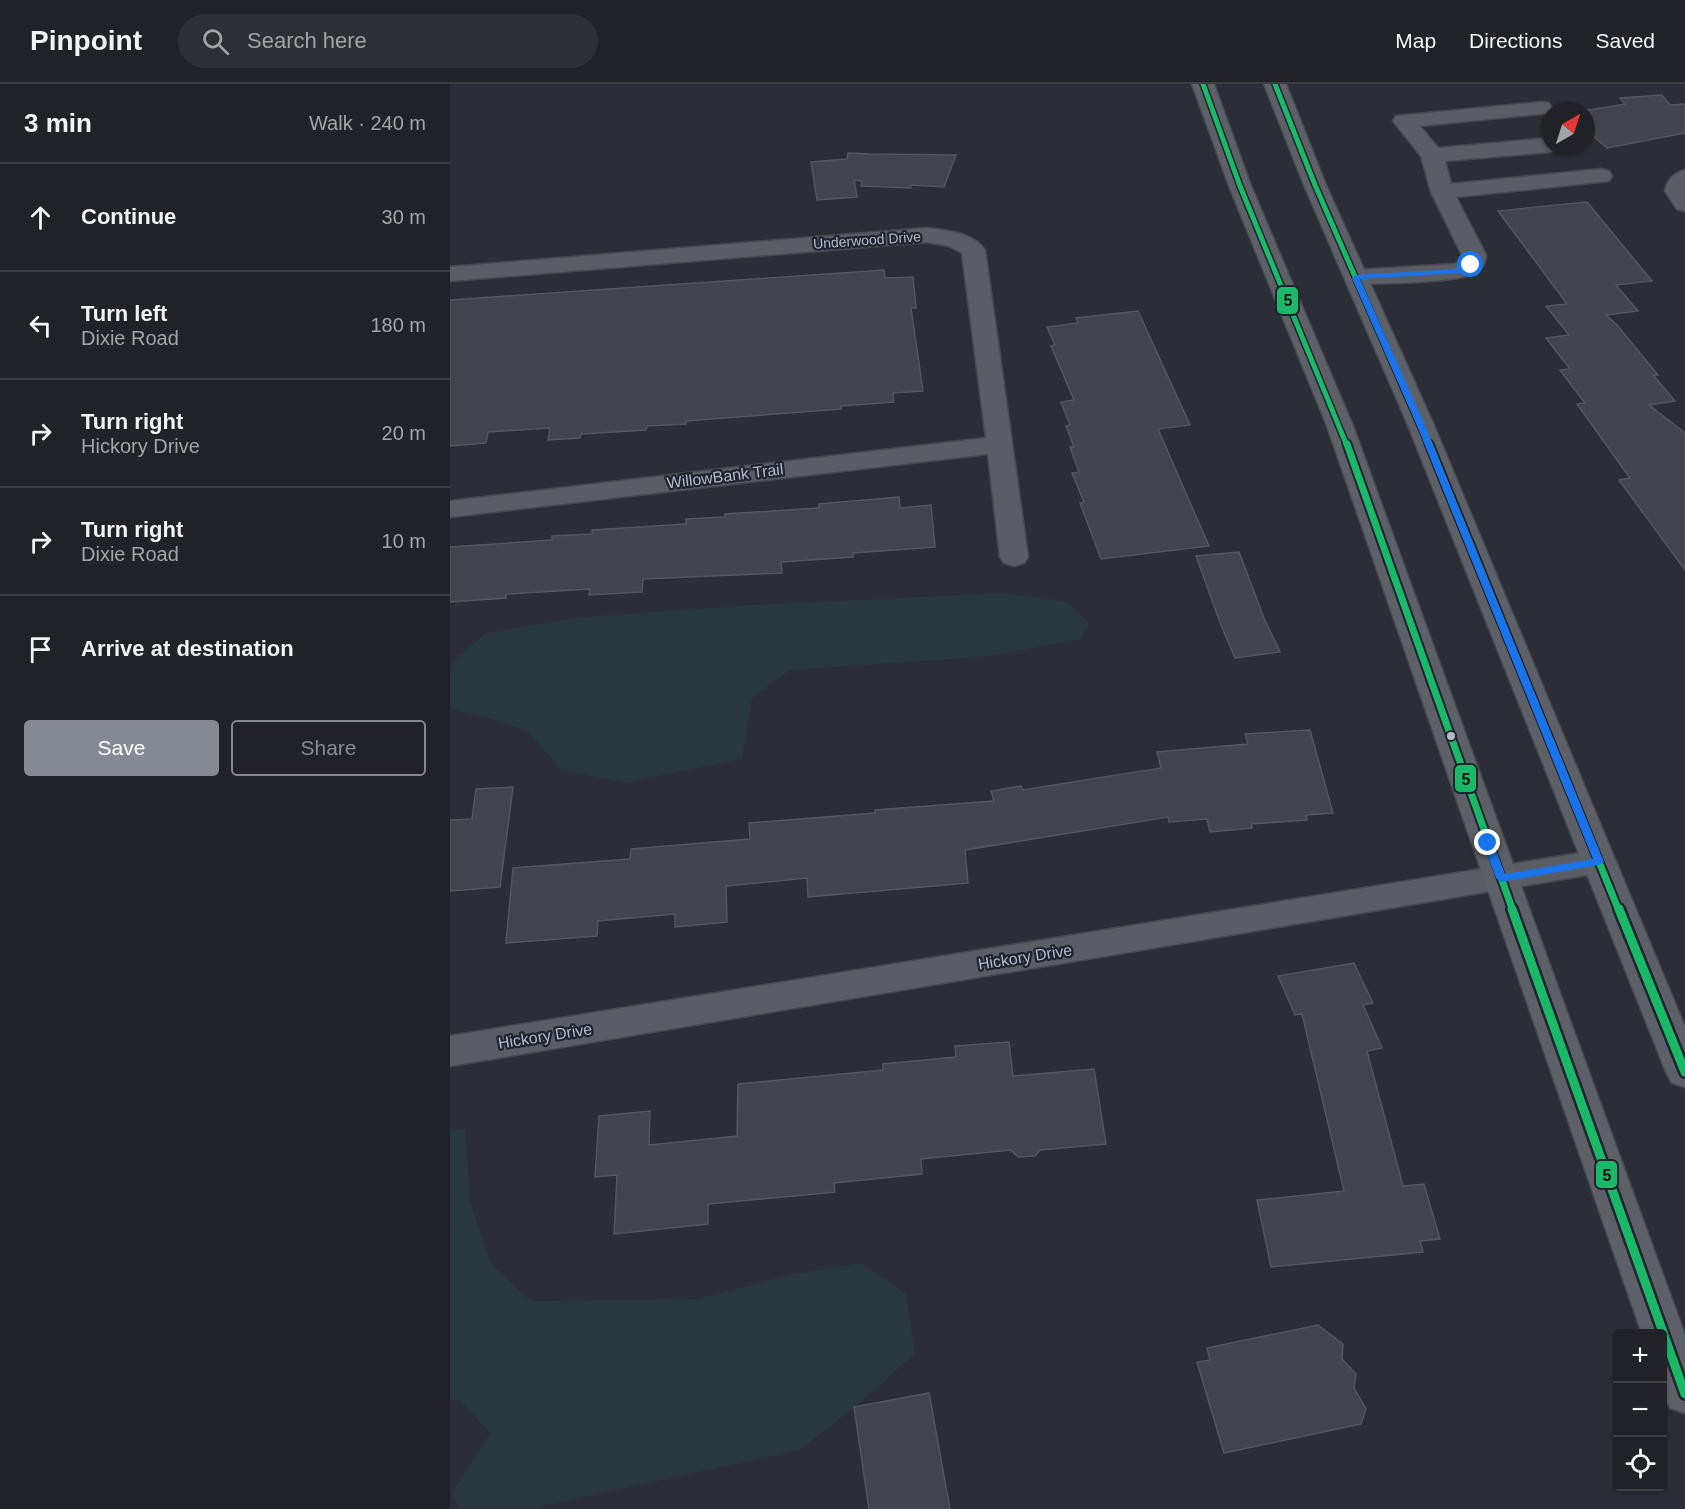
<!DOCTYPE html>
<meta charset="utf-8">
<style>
:root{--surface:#202228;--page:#2d2f34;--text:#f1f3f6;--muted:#a2a4a8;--line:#3d3f45;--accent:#858a94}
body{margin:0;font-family:Arial,sans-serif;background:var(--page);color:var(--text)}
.controls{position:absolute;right:18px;bottom:18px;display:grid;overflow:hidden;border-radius:6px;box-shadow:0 2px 4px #0004}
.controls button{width:54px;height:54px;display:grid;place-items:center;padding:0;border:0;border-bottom:2px solid var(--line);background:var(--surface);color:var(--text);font:30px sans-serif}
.compass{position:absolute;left:1091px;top:18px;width:54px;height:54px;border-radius:50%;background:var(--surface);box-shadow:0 2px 4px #0004;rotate:39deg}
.stop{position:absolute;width:18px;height:18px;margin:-14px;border:4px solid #1a73e8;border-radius:50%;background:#fff}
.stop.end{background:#1a73e8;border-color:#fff;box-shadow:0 2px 6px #0008}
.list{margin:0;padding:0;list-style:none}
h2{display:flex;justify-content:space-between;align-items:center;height:78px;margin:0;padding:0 24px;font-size:26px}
h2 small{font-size:20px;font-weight:400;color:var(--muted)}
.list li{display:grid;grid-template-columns:39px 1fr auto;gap:18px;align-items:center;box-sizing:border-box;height:108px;padding:0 24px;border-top:2px solid var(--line)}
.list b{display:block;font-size:22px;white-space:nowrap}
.list p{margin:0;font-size:20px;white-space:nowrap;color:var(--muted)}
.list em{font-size:20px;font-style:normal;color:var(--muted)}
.actions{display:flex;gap:12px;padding:18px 24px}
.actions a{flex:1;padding:14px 0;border:2px solid var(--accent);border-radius:6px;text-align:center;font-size:21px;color:var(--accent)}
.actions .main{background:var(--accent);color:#fff}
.icon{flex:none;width:33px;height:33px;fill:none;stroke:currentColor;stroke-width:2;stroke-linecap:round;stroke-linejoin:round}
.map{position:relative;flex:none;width:1235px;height:1425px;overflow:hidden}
header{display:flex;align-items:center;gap:36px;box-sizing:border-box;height:84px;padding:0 30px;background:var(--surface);border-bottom:2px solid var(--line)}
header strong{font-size:28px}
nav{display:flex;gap:33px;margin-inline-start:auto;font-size:21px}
.search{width:420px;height:54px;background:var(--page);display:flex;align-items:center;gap:15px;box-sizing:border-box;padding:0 21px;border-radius:33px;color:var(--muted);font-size:22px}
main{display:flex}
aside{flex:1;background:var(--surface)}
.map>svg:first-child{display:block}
</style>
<header>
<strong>Pinpoint</strong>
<div class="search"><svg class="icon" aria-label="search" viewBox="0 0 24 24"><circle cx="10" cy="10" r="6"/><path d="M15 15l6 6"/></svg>Search here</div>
<nav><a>Map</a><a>Directions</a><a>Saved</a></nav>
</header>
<main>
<aside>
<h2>3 min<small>Walk · 240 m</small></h2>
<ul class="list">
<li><svg class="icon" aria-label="ahead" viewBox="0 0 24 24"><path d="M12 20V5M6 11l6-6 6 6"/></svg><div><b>Continue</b></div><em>30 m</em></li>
<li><svg class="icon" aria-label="left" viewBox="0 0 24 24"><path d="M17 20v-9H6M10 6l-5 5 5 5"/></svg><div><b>Turn left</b><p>Dixie Road</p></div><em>180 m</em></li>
<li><svg class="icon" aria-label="right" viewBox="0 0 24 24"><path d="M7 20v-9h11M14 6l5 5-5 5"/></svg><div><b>Turn right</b><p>Hickory Drive</p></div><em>20 m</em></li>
<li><svg class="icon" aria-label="right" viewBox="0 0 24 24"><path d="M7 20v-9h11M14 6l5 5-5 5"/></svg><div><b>Turn right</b><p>Dixie Road</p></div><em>10 m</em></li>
<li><svg class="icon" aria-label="arrive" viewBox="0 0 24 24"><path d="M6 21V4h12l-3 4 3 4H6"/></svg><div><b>Arrive at destination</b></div></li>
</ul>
<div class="actions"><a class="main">Save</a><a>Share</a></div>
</aside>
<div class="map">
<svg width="1235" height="1425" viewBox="0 0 1235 1425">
<rect width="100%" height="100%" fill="#2b2e36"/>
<path fill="#29383c" d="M 551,509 L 615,517 L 639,539 L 632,555 L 532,573 L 340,586 L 302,614 L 292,675 L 174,699 L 110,685 L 79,648 L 39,634 L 0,625 L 0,587 L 5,575 L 36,549 L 133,533 L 299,521 Z
M 15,1044 L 20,1119 L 42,1181 L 81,1217 L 246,1215 L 344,1190 L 412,1179 L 456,1210 L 465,1269 L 412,1317 L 350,1366 L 78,1425 L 10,1425 L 1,1410 L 40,1350 L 10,1316 L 0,1316 L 0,1046 Z"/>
<path fill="#41444b" stroke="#53565d" stroke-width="1.5" d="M 1212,11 L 1220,21 L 1235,20 L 1235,49 L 1157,64 L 1136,46 L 1136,27 L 1134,27 L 1175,20 L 1170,14 Z
M 398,69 L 419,70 L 506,71 L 494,103 L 461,101 L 461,104 L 411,102 L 412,97 L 404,96 L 407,113 L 367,116 L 361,78 L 397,75 Z
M 1137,118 L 1202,197 L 1166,201 L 1188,227 L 1156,231 L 1167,241 L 1208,291 L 1203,291 L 1225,317 L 1199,321 L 1235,349 L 1235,486 L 1169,396 L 1180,394 L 1127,320 L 1135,319 L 1110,286 L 1120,285 L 1096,254 L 1119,251 L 1096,222 L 1117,220 L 1048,127 Z
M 434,186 L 435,194 L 463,193 L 466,224 L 461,224 L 473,307 L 443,309 L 444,318 L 391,322 L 391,325 L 236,337 L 236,340 L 197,342 L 196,346 L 131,350 L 130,354 L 98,356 L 100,344 L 38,348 L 36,359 L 0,362 L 0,216 Z
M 688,227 L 740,341 L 708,345 L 759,462 L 651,475 L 630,419 L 634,418 L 622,389 L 629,388 L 620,363 L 624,363 L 616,342 L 620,341 L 611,318 L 624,316 L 601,262 L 605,261 L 597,243 L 628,239 L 626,234 Z
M 449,413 L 450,424 L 481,421 L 485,463 L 403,469 L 403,473 L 331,478 L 332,489 L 193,495 L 192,508 L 139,511 L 140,505 L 56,510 L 56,514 L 0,518 L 0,463 L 102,456 L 102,452 L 142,450 L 142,446 L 236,440 L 236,435 L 275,433 L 275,430 L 369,424 L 369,420 Z
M 789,468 L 814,534 L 830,568 L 785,574 L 771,541 L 746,472 Z
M 860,646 L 883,729 L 856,731 L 857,736 L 801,740 L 802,744 L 760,748 L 757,735 L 719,738 L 718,733 L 515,766 L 518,799 L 358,813 L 357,794 L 276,802 L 277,838 L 225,843 L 225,830 L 148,837 L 147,852 L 56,859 L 63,784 L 180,775 L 181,765 L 300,755 L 299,739 L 425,729 L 425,726 L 544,717 L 541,707 L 571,702 L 573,706 L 711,684 L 707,668 L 798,660 L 795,650 Z
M 63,703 L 50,803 L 0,807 L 0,736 L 22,735 L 26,705 Z
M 904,879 L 923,919 L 913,921 L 932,964 L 917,967 L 953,1102 L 974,1100 L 990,1155 L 970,1157 L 973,1168 L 821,1183 L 807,1116 L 894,1107 L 852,930 L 845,931 L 828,892 Z
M 559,958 L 563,992 L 644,985 L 656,1060 L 590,1066 L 585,1072 L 568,1073 L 561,1066 L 471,1075 L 472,1090 L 384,1099 L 385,1108 L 258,1120 L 258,1140 L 164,1150 L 167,1091 L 145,1093 L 149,1032 L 200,1027 L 199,1061 L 287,1052 L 288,1000 L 433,986 L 433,980 L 506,973 L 505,962 Z
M 868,1241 L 893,1260 L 892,1275 L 906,1290 L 904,1304 L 916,1325 L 911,1340 L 774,1369 L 747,1278 L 760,1276 L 757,1264 Z
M 479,1309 L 500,1425 L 419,1425 L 404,1323 Z"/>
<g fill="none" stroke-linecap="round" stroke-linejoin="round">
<g stroke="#47494f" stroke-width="3">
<path id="minor" d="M 1091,18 L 1099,19 L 1102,24 L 1099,29 L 970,42 L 988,64 L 1100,54 L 1100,63 L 1110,63 L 1100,68 L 995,77 L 1001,100 L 1151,85 L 1159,87 L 1162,92 L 1159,97 L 1006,113 L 1036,171 C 1036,177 1033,183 1028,187 C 1011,200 930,199 906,200 L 897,198 L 894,193 L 897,188 L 906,186 L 1005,180 L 1011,176 L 1012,171 L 981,108 L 971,72 L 943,37 L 946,32 Z
M 1235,86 L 1235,127 L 1227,125 L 1215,107 C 1217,96 1224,89 1235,86 Z
M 477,144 C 497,147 523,148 535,166 L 578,473 L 574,479 L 564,482 L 554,479 L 550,473 L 538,370 L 0,433 L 0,417 L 536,354 L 512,169 L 499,162 L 477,158 L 0,197 L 0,183 Z
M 1149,766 L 1161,769 L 1166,778 L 1161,787 L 0,982 L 0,952 Z"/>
</g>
<g stroke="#464950" stroke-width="3">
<path id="major" d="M 742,0 L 764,0 L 801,102 L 903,342 L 1235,1251 L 1235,1329 L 1220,1324 L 1212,1307 L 1212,1250 L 1192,1250 L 877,342 L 779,102 Z
M 814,0 L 836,0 L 876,101 L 983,339 L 1235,943 L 1235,1003 L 1222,999 L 1216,988 L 957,339 L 854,101 Z"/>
</g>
<use href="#minor" fill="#5b5d64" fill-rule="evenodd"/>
<use href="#major" fill="#5d6066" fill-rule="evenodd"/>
<g stroke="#1f2430" stroke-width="8">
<path id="bus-1-far2" d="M 753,0 L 790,102 L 897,362
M 825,0 L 865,101 L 979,362"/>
</g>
<g stroke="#1f2430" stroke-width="11">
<path id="bus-1-far1" d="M 897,360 L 1063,827
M 979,360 L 1169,827"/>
</g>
<g stroke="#1f2430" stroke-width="14">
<path id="bus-1" d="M 1062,825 L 1235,1310
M 1169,825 L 1235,988"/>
</g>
<use href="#bus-1-far2" stroke="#1ab867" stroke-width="5"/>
<use href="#bus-1-far1" stroke="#1ab867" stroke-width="7"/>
<use href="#bus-1" stroke="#1ab867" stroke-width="9"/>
</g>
<path fill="#1a73e8" d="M 1021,179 L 1023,183 L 1008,189 L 910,195 L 974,339 L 1154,778 L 1149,781 L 1051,798 L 1046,794 L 1033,759 L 1035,756 L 1042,756 L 1055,790 L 1143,775 L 966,339 L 902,194 L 906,191 L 1007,185 Z"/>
<circle fill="#b5bbc6" stroke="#1f2430" stroke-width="2" cx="1001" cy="652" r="5"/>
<g text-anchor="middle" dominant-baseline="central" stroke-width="4.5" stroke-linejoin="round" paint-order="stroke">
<g font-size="14" fill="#b5bbc6" stroke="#1f2430">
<text transform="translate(417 156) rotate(-4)">Underwood Drive</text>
</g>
<g font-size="16" fill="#b5bbc6" stroke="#1f2430">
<text transform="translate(275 392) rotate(-7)">WillowBank Trail</text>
<text transform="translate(575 873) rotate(-9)">Hickory Drive</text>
<text transform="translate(95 952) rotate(-9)">Hickory Drive</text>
</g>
</g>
<g stroke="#1f2430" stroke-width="2">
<rect x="826" y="202" width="23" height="29" rx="6" fill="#1ab867"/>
<rect x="1004" y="680" width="23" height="29" rx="6" fill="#1ab867"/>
<rect x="1145" y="1076" width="23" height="29" rx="6" fill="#1ab867"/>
</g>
<g font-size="16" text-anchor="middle" font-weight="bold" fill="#111">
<text x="838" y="222">5</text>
<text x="1016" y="701">5</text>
<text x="1157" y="1097">5</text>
</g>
</svg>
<div class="controls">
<button>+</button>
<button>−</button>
<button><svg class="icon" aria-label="locate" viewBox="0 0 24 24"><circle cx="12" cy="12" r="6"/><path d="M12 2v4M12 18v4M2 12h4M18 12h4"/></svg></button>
</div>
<svg class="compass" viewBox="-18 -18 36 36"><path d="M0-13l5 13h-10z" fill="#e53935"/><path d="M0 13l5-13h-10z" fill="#a2a4a8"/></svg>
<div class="stop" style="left:1021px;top:181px"></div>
<div class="stop end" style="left:1038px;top:759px"></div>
</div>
</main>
